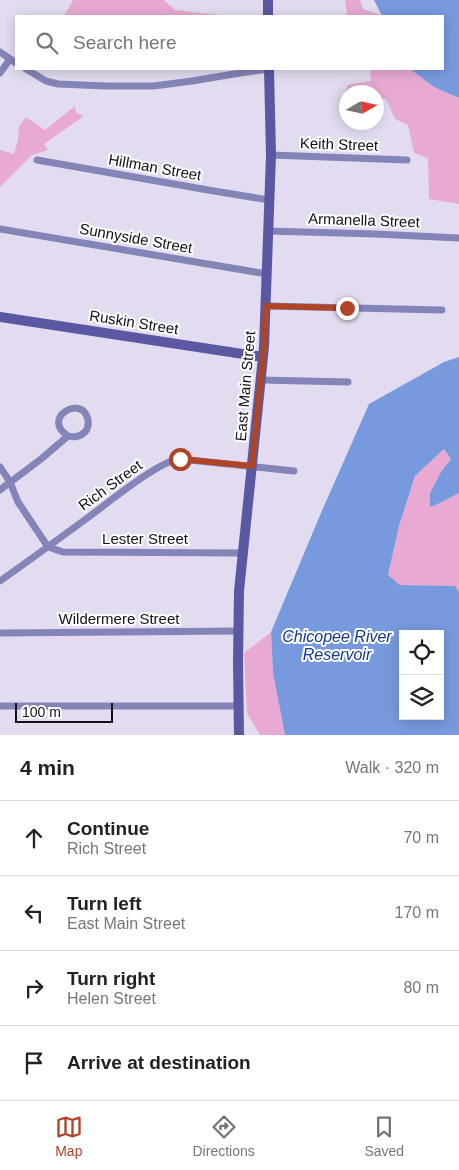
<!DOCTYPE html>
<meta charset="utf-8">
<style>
:root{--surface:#fff;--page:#f2f2f2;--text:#222;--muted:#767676;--line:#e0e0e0;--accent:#ae4526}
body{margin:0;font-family:Helvetica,sans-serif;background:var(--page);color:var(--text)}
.controls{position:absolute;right:15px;bottom:15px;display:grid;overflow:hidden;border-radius:0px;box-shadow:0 2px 12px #0003}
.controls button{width:45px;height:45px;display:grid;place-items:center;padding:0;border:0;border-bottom:1px solid var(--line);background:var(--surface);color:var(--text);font:25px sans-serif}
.compass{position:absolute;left:339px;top:85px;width:45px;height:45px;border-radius:50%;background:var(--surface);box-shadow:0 2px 12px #0003;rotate:81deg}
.scale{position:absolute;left:15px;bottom:12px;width:98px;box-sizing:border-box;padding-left:5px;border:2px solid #131017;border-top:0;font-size:14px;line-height:18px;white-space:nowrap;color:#131017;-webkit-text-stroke:4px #fff;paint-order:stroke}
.stop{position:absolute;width:15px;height:15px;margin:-11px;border:4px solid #ae4526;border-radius:50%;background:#fff}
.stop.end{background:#ae4526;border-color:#fff;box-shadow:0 1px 5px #0008}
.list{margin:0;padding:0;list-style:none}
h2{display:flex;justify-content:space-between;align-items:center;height:65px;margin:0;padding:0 20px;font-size:21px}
h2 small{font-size:16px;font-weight:400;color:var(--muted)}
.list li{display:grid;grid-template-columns:32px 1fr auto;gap:15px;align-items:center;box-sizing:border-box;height:75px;padding:0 20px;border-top:1px solid var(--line)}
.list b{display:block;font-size:19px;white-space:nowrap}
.list p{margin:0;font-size:16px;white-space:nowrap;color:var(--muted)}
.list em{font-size:16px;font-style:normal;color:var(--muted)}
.icon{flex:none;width:28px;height:28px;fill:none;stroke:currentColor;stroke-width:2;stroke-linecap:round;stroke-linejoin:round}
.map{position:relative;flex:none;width:459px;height:735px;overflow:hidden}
.search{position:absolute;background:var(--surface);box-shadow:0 2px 12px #0003;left:15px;right:15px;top:15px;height:55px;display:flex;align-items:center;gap:12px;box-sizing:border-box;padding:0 18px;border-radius:0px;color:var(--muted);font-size:19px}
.sheet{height:365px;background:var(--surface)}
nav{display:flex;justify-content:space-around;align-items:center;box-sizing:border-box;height:70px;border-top:1px solid var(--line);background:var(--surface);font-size:14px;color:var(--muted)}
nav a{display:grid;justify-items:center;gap:2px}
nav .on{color:var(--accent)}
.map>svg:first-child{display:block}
</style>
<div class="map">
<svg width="459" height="735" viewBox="0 0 459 735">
<rect width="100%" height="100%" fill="#e3dcf0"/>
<path fill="#e8aad3" d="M 73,0 L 164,0 L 175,10 L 218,15 L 217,16 L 64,16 Z
M 345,0 L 360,0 L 363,9 L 381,15 L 382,16 L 347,16 Z
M 370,69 L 410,69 L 434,87 L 459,98 L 459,204 L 429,199 L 428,158 L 414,153 L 408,125 L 395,119 L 386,99 L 377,99 L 376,92 L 346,92 L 346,96 L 345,93 L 348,85 L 371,81 Z
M 75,106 L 76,113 L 84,116 L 44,144 L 48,150 L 32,155 L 0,187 L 0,150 L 14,154 L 18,140 L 19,127 L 26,117 L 45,130 Z
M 444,449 L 451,459 L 441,472 L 430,493 L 430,506 L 440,503 L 459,493 L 459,592 L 455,586 L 399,585 L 388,576 L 399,526 L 415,476 Z
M 271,632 L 273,673 L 285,735 L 260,735 L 247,713 L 244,653 Z"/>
<path fill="#779adf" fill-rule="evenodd" d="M 374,0 L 459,0 L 459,98 L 434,87 L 410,69 L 443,69 L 443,16 L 382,16 Z
M 459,357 L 459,493 L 440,503 L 430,507 L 430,493 L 441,472 L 451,459 L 444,449 L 415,476 L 399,526 L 388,575 L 400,585 L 455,586 L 459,592 L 459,735 L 285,735 L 273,673 L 271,632 L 321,513 L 369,404 L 444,362 ZM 403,634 L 440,634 L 440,716 L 403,716 Z"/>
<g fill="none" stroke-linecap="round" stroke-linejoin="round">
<path stroke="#8385b8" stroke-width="7" d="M 0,52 L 16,63
M 26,69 L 46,81 L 58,84 L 105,86 L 154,86 L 192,81 L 240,73 L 269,69
M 0,73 L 10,59
M 271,155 L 407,160
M 37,160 L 208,190 L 269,200
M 0,229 L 267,274
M 268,231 L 375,234 L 459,238
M 266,306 L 442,310
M 261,380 L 348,382
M 0,467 L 10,482 L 18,502 L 48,547 L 63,552 L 243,553
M 0,490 L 41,459 L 68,436 C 78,439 90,433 88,420 C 83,393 40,418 68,436
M 0,581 C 30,560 60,538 90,516 C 109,502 160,460 180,459 L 294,471
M 0,633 L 239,631
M 0,706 L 239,706"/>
<path stroke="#5a58a2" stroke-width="10" d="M 268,0 L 268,16
M 0,317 L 263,357
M 239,735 L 238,662 L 239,591 L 264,347 L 271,155 L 269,69"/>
</g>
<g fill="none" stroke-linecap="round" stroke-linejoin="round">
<path stroke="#ae4526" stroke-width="6" d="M 180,459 L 252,466 L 264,347 L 266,306 L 347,308"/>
</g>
<g text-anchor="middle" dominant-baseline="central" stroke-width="4" stroke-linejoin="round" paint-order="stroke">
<g font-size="15" fill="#131017" stroke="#fff">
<text transform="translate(339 144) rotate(2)">Keith Street</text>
<text transform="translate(155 167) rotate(10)">Hillman Street</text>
<text transform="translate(364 220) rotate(2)">Armanella Street</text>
<text transform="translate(136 238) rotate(10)">Sunnyside Street</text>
<text transform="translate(134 322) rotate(9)">Ruskin Street</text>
<text transform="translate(245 386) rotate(-85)">East Main Street</text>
<text transform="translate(110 485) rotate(-36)">Rich Street</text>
<text x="145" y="538">Lester Street</text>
<text x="119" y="618">Wildermere Street</text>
</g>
<g font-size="16" font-style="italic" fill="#163888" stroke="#fff">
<text x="337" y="636">Chicopee River<tspan x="337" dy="18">Reservoir</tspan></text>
</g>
</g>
</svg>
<div class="controls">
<button><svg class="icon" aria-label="locate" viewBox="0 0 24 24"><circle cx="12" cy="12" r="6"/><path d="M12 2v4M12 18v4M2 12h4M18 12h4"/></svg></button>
<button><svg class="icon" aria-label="layers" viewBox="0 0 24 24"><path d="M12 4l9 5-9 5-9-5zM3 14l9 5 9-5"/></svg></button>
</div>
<svg class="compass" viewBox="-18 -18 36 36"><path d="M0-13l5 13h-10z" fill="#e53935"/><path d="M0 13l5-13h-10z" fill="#767676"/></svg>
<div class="scale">100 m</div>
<div class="stop" style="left:180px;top:459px"></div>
<div class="stop end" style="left:347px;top:308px"></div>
<div class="search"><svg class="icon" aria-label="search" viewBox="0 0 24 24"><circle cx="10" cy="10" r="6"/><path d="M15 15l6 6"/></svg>Search here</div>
</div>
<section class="sheet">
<h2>4 min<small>Walk · 320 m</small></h2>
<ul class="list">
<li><svg class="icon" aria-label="ahead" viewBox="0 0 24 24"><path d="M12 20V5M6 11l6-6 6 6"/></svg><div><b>Continue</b><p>Rich Street</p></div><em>70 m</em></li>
<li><svg class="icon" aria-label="left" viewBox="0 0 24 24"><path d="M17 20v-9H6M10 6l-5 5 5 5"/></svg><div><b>Turn left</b><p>East Main Street</p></div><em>170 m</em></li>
<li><svg class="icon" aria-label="right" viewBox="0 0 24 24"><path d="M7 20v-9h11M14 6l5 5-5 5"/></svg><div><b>Turn right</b><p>Helen Street</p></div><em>80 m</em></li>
<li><svg class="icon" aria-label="arrive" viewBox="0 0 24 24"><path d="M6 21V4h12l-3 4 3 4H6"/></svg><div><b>Arrive at destination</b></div></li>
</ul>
</section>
<nav>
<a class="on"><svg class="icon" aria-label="map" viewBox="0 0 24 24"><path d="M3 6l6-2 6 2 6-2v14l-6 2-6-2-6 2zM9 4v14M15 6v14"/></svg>Map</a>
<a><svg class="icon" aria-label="directions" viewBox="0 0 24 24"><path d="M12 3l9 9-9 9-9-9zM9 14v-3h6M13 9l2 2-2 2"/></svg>Directions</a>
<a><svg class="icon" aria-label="saved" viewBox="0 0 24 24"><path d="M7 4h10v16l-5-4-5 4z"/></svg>Saved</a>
</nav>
